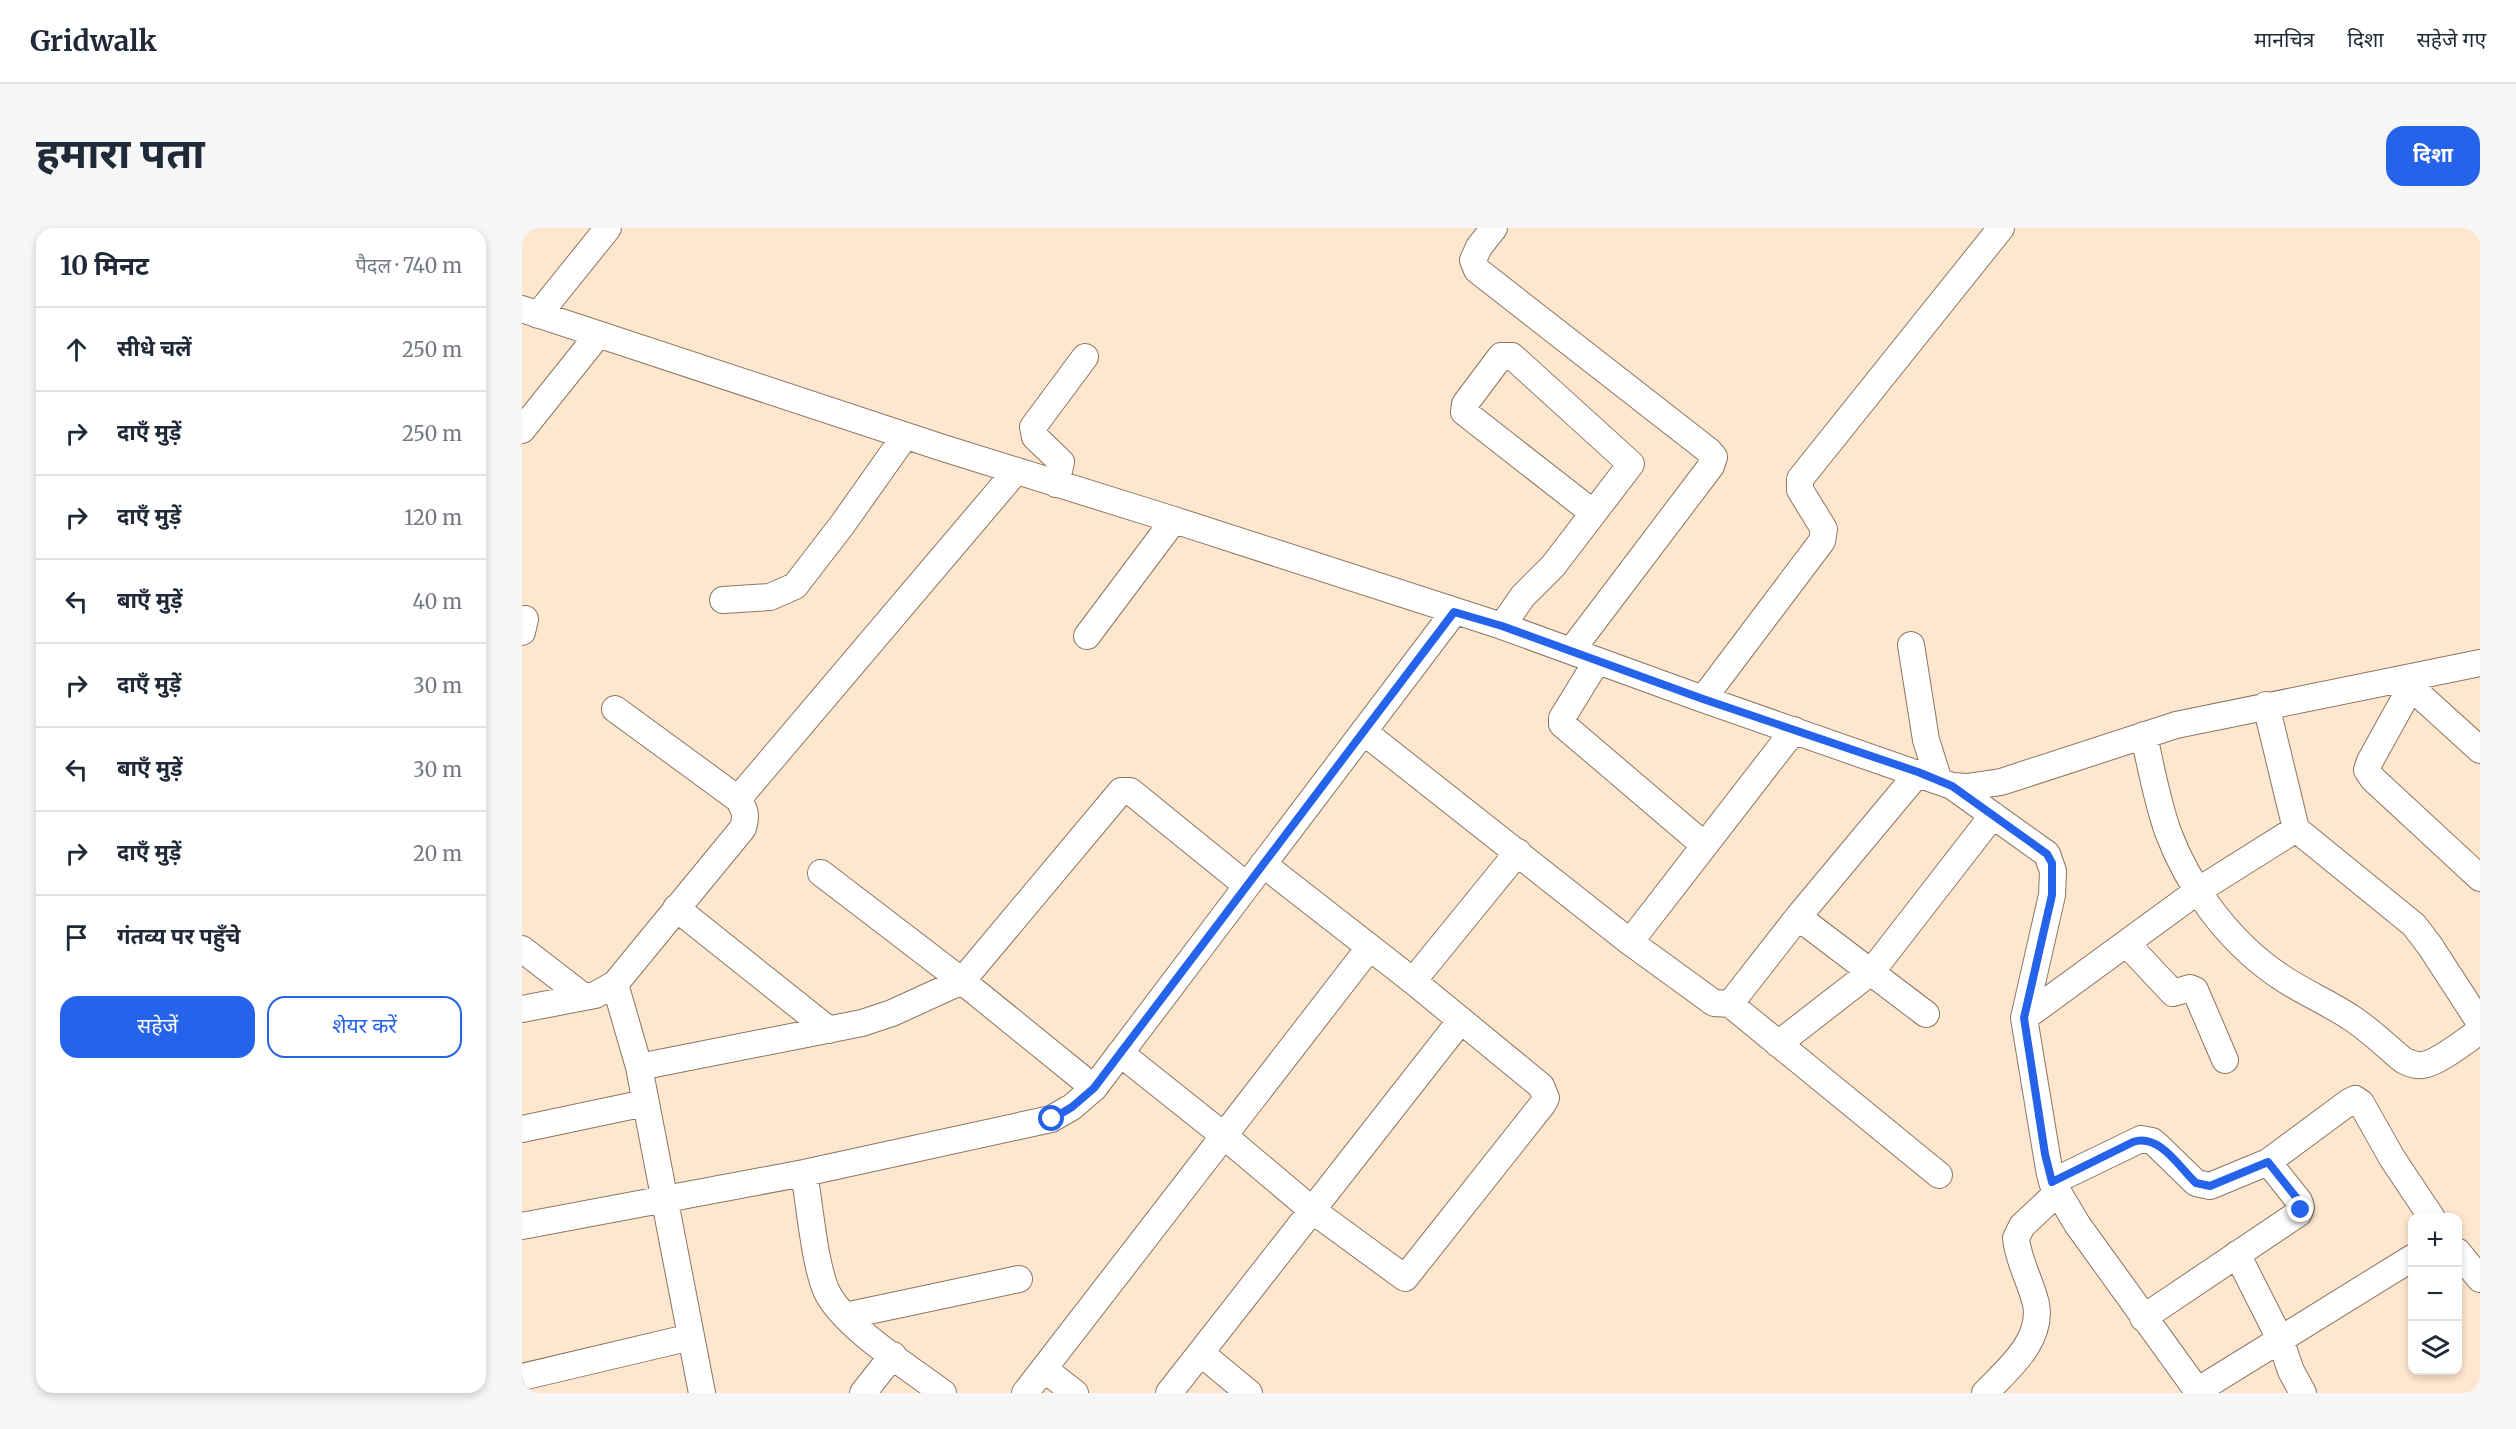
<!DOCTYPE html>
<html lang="hi">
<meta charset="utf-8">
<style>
:root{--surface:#fff;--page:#f6f6f7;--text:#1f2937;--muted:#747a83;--line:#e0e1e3;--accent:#2563eb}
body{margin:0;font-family:Merriweather,"Noto Sans Devanagari",serif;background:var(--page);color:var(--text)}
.controls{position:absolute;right:18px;bottom:18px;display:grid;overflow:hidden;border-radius:12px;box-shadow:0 3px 9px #0003}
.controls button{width:54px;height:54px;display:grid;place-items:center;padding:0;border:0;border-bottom:2px solid var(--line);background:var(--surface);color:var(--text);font:30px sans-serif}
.stop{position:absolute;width:18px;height:18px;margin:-14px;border:4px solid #2563eb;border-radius:50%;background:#fff}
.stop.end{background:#2563eb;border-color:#fff;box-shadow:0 2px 6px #0008}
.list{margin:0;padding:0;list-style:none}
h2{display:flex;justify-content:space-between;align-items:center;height:78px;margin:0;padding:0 24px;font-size:26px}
h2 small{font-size:20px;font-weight:400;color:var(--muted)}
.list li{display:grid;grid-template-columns:39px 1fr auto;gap:18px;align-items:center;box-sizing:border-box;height:84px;padding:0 24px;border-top:2px solid var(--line)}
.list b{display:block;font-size:22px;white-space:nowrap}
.list em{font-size:20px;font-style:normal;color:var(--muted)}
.actions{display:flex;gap:12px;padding:18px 24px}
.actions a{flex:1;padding:14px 0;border:2px solid var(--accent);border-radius:18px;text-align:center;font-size:21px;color:var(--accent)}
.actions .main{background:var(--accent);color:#fff}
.icon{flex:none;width:33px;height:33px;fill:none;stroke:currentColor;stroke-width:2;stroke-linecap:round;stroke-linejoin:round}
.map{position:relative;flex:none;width:1958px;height:1165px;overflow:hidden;border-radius:18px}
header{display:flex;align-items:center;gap:36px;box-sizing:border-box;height:84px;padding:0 30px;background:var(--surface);border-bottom:2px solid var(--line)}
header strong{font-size:28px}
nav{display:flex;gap:33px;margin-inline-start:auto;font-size:21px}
.intro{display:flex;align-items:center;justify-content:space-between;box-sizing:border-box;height:144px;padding:0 36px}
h1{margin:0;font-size:42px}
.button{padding:15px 27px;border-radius:18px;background:var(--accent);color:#fff;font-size:21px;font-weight:700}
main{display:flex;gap:36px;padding:0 36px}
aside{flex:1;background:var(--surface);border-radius:18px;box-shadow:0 3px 9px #0003}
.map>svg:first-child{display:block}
</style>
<header>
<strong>Gridwalk</strong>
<nav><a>मानचित्र</a><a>दिशा</a><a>सहेजे गए</a></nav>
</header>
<div class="intro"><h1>हमारा पता</h1><a class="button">दिशा</a></div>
<main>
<aside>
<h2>10 मिनट<small>पैदल · 740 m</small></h2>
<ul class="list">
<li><svg class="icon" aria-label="ahead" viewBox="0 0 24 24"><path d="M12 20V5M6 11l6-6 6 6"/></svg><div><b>सीधे चलें</b></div><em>250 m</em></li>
<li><svg class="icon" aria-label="right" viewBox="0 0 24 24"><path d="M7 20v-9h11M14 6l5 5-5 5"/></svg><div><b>दाएँ मुड़ें</b></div><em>250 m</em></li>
<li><svg class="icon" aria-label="right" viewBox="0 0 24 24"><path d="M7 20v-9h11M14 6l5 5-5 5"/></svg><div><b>दाएँ मुड़ें</b></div><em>120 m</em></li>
<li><svg class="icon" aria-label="left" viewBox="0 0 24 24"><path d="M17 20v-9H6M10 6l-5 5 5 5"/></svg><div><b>बाएँ मुड़ें</b></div><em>40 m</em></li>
<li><svg class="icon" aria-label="right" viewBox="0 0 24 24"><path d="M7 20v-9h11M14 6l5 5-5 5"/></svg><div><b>दाएँ मुड़ें</b></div><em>30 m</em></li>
<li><svg class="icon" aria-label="left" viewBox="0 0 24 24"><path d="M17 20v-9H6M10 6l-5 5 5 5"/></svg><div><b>बाएँ मुड़ें</b></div><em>30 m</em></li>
<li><svg class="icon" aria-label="right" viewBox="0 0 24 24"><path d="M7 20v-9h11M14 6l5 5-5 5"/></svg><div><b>दाएँ मुड़ें</b></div><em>20 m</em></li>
<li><svg class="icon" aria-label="arrive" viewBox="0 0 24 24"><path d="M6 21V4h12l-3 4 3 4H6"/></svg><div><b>गंतव्य पर पहुँचे</b></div></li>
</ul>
<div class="actions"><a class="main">सहेजें</a><a>शेयर करें</a></div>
</aside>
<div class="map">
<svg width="1958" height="1165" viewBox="0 0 1958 1165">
<rect width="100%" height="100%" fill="#fee6cf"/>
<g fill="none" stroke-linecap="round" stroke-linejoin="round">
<g stroke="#8b7662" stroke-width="28">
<path id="minor" d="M 972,0 L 957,19 L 951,32 L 955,42 L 1187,223 L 1192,229 L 1189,238 L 1049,423
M 0,81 L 418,219 L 652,292 L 980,398 L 1181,471 L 1430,558 L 1445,559 L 1479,554 L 1654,497 L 1958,435
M 16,87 L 86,0
M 0,202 L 76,107
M 534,256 L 539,234 L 513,209 L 511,199 L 563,129
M 201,372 L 248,369 L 273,358 L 320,297 L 383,208
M 980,398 L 1001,368 L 1031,338 L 1109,236 L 990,128 L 979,128 L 943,176 L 942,184 L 1070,284
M 0,404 L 3,391
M 565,408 L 652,292
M 1389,417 L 1404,512 L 1417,553
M 1075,433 L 1040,490 L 1040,496 L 1182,617
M 1880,451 L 1958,522
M 1889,459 L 1848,533 L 1845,542 L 1851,551 L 1958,650
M 1181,471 L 1300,313 L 1302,301 L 1278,262 L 1278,251 L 1479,0
M 1744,477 L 1774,601 L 1892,697 L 1908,718 L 1958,795
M 842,504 L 1108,714 L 1192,775 L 1208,776 L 1417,947
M 1622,507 C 1629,540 1635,573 1646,604 C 1666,658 1706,712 1753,745 C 1776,762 1804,773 1828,789 C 1847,801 1864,818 1881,832 C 1887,835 1893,838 1900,837 C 1915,836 1944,812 1958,803
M 1430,558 L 1525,626 L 1531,643 L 1530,667 L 1502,790 L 1527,941 L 1530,954 L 1555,996 L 1677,1165
M 216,571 L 494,243
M 299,645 L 440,753 L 599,563 L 608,563 L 613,567 L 724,657
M 154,680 L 307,802
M 1276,689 L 1404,786
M 1108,714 L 1272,502
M 1605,716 L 1651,765 L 1668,760 L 1673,762 L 1703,832
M 0,721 L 62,769
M 891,753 L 996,624
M 93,756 L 117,839 L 180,1165
M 1208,776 L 1276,689 L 1396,545
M 0,781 L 73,767 L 93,756 L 221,600 C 225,587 223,582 216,571 L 93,481
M 1502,790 L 1677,662 L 1774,601
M 1256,816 L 1350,743 L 1471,587
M 598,825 L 701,907 L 790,982 L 883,1050 L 1020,877 L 1024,870 L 1019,858 L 891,753 L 741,636
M 117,839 L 340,795 L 370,785 L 440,753 L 572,860
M 0,901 L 123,875
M 282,945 C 288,978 292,1033 304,1062 C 320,1098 389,1141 421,1165
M 1530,954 L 1619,911 L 1630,913 L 1636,918 L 1674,955 L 1688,958 L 1746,934 L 1827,874 L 1833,871 L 1839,875 L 1870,930 L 1910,990
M 0,998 L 282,945 L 529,891 L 550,879 L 572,860 L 932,384
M 1936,1024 L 1958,1051
M 1715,1026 L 1758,1111 L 1769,1143 L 1781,1165
M 323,1088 L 497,1051
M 1621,1090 L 1777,985 L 1779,979 L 1777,973 L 1746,934
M 680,1126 L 727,1165
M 522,1141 L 553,1165
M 0,1149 L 169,1109
M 1675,1163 L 1890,1030
M 341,1165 L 371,1127
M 503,1165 L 847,720
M 647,1165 L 939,792
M 1463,1165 C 1485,1142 1521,1113 1514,1076 C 1509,1054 1496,1033 1494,1010 L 1500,998 L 1536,964"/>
</g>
<use href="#minor" stroke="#fff" stroke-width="26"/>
</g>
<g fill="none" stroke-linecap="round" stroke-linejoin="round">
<path stroke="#2563eb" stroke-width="8" d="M 530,891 L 550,879 L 572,860 L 932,384 L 980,398 L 1181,471 L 1396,544 L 1430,558 L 1525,626 L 1530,635 L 1530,667 L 1502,790 L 1523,926 L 1530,954 L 1611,914 C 1637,905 1657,939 1674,955 L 1688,958 L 1746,934 L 1777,973 L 1779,982"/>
</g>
</svg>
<div class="controls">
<button>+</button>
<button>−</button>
<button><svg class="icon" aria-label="layers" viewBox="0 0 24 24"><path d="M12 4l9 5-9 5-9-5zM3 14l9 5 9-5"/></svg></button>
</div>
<div class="stop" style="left:530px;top:891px"></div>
<div class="stop end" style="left:1779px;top:982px"></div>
</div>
</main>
